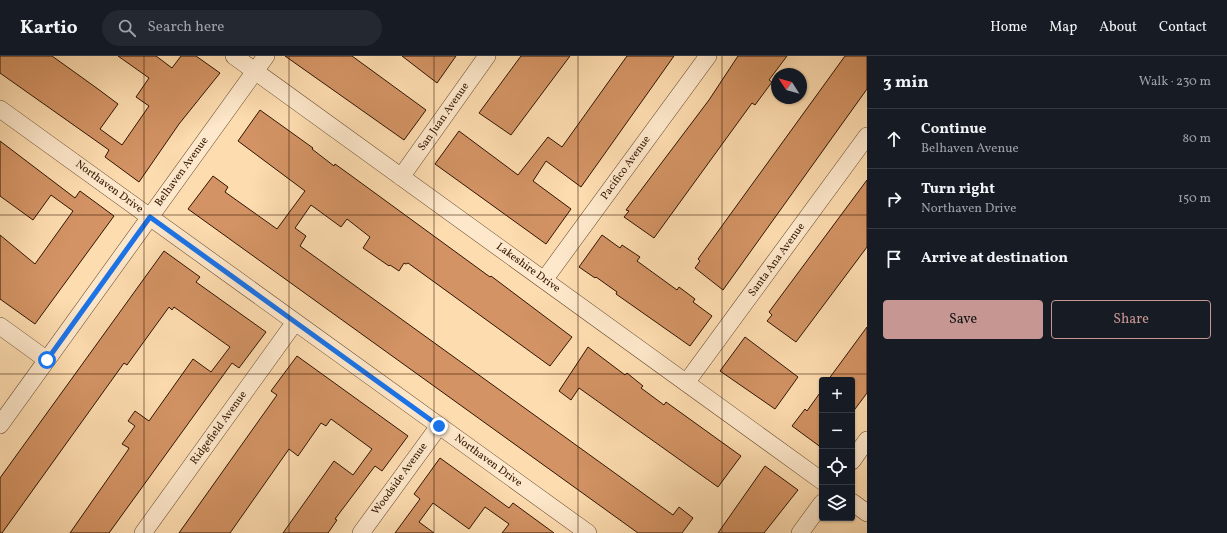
<!DOCTYPE html>
<meta charset="utf-8">
<style>
:root{--surface:#171b24;--page:#242831;--text:#f1f3f6;--muted:#9ea1a6;--line:#363941;--accent:#c59692}
body{margin:0;font-family:Vollkorn,serif;background:var(--page);color:var(--text)}
.controls{position:absolute;right:12px;bottom:12px;display:grid;overflow:hidden;border-radius:4px;box-shadow:0 1px 3px #0004}
.controls button{width:36px;height:36px;display:grid;place-items:center;padding:0;border:0;border-bottom:1px solid var(--line);background:var(--surface);color:var(--text);font:20px sans-serif}
.compass{position:absolute;left:771px;top:12px;width:36px;height:36px;border-radius:50%;background:var(--surface);box-shadow:0 1px 3px #0004;rotate:306deg}
.stop{position:absolute;width:12px;height:12px;margin:-9px;border:3px solid #1a73e8;border-radius:50%;background:#fff}
.stop.end{background:#1a73e8;border-color:#fff;box-shadow:0 1px 4px #0008}
.list{margin:0;padding:0;list-style:none}
h2{display:flex;justify-content:space-between;align-items:center;height:52px;margin:0;padding:0 16px;font-size:17px}
h2 small{font-size:13px;font-weight:400;color:var(--muted)}
.list li{display:grid;grid-template-columns:26px 1fr auto;gap:12px;align-items:center;box-sizing:border-box;height:60px;padding:0 16px;border-top:1px solid var(--line)}
.list b{display:block;font-size:15px;white-space:nowrap}
.list p{margin:0;font-size:13px;white-space:nowrap;color:var(--muted)}
.list em{font-size:13px;font-style:normal;color:var(--muted)}
.actions{display:flex;gap:8px;padding:12px 16px}
.actions a{flex:1;padding:9px 0;border:1px solid var(--accent);border-radius:4px;text-align:center;font-size:14px;color:var(--accent)}
.actions .main{background:var(--accent);color:#111}
.icon{flex:none;width:22px;height:22px;fill:none;stroke:currentColor;stroke-width:2;stroke-linecap:round;stroke-linejoin:round}
.map{position:relative;flex:none;width:867px;height:477px;overflow:hidden}
header{display:flex;align-items:center;gap:24px;box-sizing:border-box;height:56px;padding:0 20px;background:var(--surface);border-bottom:1px solid var(--line)}
header strong{font-size:19px}
nav{display:flex;gap:22px;margin-inline-start:auto;font-size:14px}
.search{width:280px;height:36px;background:var(--page);display:flex;align-items:center;gap:10px;box-sizing:border-box;padding:0 14px;border-radius:22px;color:var(--muted);font-size:15px}
main{display:flex}
aside{flex:1;background:var(--surface)}
.map>svg:first-child{display:block}
</style>
<header>
<strong>Kartio</strong>
<div class="search"><svg class="icon" aria-label="search" viewBox="0 0 24 24"><circle cx="10" cy="10" r="6"/><path d="M15 15l6 6"/></svg>Search here</div>
<nav><a>Home</a><a>Map</a><a>About</a><a>Contact</a></nav>
</header>
<main>
<div class="map">
<svg width="867" height="477" viewBox="0 0 867 477">
<rect width="100%" height="100%" fill="#fddcaf"/>
<filter id="stains"><feTurbulence type="fractalNoise" baseFrequency=".005" numOctaves="4"/><feColorMatrix values="0 0 0 0 .2 0 0 0 0 .09 0 0 0 0 .02 0 0 0 .5 -.17"/></filter>
<radialGradient id="worn" r=".72"><stop offset=".6" stop-color="#630" stop-opacity="0"/><stop offset="1" stop-color="#630" stop-opacity=".3"/></radialGradient>
<path fill="#d39364" stroke="#301400" d="M 0,0 L 52,0 L 98,33 L 118,48 L 100,73 L 122,89 L 149,50 L 136,41 L 149,22 L 118,0 L 156,0 L 172,12 L 181,0 L 196,0 L 220,17 L 179,68 L 139,126 L 105,101 L 109,94 L 0,17 Z
M 285,0 L 352,0 L 426,54 L 404,84 Z
M 402,0 L 456,0 L 437,27 Z
M 521,0 L 570,0 L 511,79 L 479,57 Z
M 627,0 L 674,0 L 581,131 L 546,105 L 533,125 L 571,153 L 546,188 L 435,108 L 459,75 L 518,119 L 548,81 L 562,91 Z
M 738,0 L 787,0 L 769,24 L 772,26 L 755,49 L 752,47 L 654,182 L 624,161 L 629,155 L 626,154 L 709,44 Z
M 845,0 L 867,0 L 867,33 L 723,234 L 695,212 L 700,205 L 698,203 Z
M 260,54 L 313,92 L 312,93 L 334,110 L 335,108 L 353,121 L 490,221 L 491,220 L 572,281 L 550,310 L 408,207 L 406,208 L 404,207 L 399,215 L 390,209 L 389,210 L 363,192 L 370,181 L 347,163 L 341,171 L 311,149 L 295,172 L 306,180 L 300,190 L 673,459 L 679,451 L 693,462 L 682,477 L 638,477 L 188,153 L 213,120 L 228,131 L 225,136 L 277,173 L 305,135 L 238,85 Z
M 0,85 L 75,142 L 80,135 L 114,160 L 35,268 L 0,243 L 0,179 L 35,208 L 73,155 L 51,139 L 33,164 L 0,140 Z
M 867,124 L 867,191 L 796,286 L 767,265 L 772,259 L 769,256 Z
M 602,179 L 620,192 L 622,189 L 640,201 L 637,205 L 677,234 L 679,231 L 695,243 L 693,246 L 712,260 L 690,290 L 616,238 L 617,236 L 596,221 L 595,222 L 579,211 Z
M 164,195 L 200,221 L 196,226 L 266,276 L 239,312 L 232,307 L 109,477 L 70,477 L 128,394 L 129,392 L 122,388 L 135,370 L 128,365 L 135,355 L 149,365 L 193,303 L 211,316 L 230,291 L 174,251 L 172,254 L 169,251 L 127,309 L 124,307 L 2,477 L 0,477 L 0,422 Z
M 867,271 L 867,337 L 852,357 L 852,324 L 828,324 Z
M 745,281 L 798,321 L 775,353 L 720,315 Z
M 588,291 L 625,319 L 627,317 L 643,330 L 641,332 L 664,349 L 666,346 L 741,400 L 718,431 L 579,332 L 571,344 L 559,335 Z
M 297,300 L 408,380 L 382,415 L 375,410 L 335,463 L 337,464 L 328,477 L 283,477 L 334,405 L 353,419 L 372,393 L 331,363 L 326,370 L 321,367 L 298,400 L 289,393 L 230,477 L 179,477 L 277,339 L 271,335 Z
M 822,334 L 822,392 L 792,370 L 805,353 L 807,355 Z
M 440,402 L 509,452 L 513,447 L 554,477 L 502,477 L 509,468 L 485,451 L 469,473 L 433,447 L 419,466 L 434,477 L 395,477 L 420,443 L 414,438 Z
M 765,410 L 798,434 L 764,477 L 718,477 Z"/>
<g fill="none" stroke-linecap="round" stroke-linejoin="round">
<g stroke="#63462c" stroke-width="18">
<path id="minor" d="M 234,0 L 822,425
M 0,53 L 588,477
M 401,121 L 487,0
M 544,224 L 708,0
M 0,270 L 47,304
M 686,327 L 867,80
M 0,369 L 266,0
M 852,405 L 867,384
M 852,446 L 867,457
M 143,477 L 295,266
M 361,477 L 439,370
M 800,477 L 822,447"/>
</g>
<use href="#minor" stroke="#fee8cb" stroke-width="17"/>
</g>
<g fill="none" stroke-linecap="round" stroke-linejoin="round">
<path stroke="#1a73e8" stroke-width="5" d="M 47,304 L 150,161 L 439,370"/>
</g>
<path fill="none" stroke="#301400" stroke-width="1" stroke-opacity="0.55" d="M 144,0 L 144,477M 289,0 L 289,477M 434,0 L 434,477M 578,0 L 578,477M 722,0 L 722,477M 0,159 L 867,159M 0,318 L 867,318"/>
<g text-anchor="middle" dominant-baseline="central" stroke-width="3.5" stroke-linejoin="round" paint-order="stroke">
<g font-size="11" fill="#301400" stroke="#fee8cb">
<text transform="translate(444 61) rotate(-55)">San Juan Avenue</text>
<text transform="translate(626 112) rotate(-54)">Pacifico Avenue</text>
<text transform="translate(182 116) rotate(-54)">Belhaven Avenue</text>
<text transform="translate(109 131) rotate(36)">Northaven Drive</text>
<text transform="translate(777 204) rotate(-54)">Santa Ana Avenue</text>
<text transform="translate(528 212) rotate(36)">Lakeshire Drive</text>
<text transform="translate(219 372) rotate(-54)">Ridgefield Avenue</text>
<text transform="translate(488 405) rotate(36)">Northaven Drive</text>
<text transform="translate(400 423) rotate(-54)">Woodside Avenue</text>
</g>
</g>
<rect width="100%" height="100%" filter="url(#stains)"/>
<rect width="100%" height="100%" fill="url(#worn)"/>
</svg>
<div class="controls">
<button>+</button>
<button>−</button>
<button><svg class="icon" aria-label="locate" viewBox="0 0 24 24"><circle cx="12" cy="12" r="6"/><path d="M12 2v4M12 18v4M2 12h4M18 12h4"/></svg></button>
<button><svg class="icon" aria-label="layers" viewBox="0 0 24 24"><path d="M12 4l9 5-9 5-9-5zM3 14l9 5 9-5"/></svg></button>
</div>
<svg class="compass" viewBox="-18 -18 36 36"><path d="M0-13l5 13h-10z" fill="#e53935"/><path d="M0 13l5-13h-10z" fill="#9ea1a6"/></svg>
<div class="stop" style="left:47px;top:304px"></div>
<div class="stop end" style="left:439px;top:370px"></div>
</div>
<aside>
<h2>3 min<small>Walk · 230 m</small></h2>
<ul class="list">
<li><svg class="icon" aria-label="ahead" viewBox="0 0 24 24"><path d="M12 20V5M6 11l6-6 6 6"/></svg><div><b>Continue</b><p>Belhaven Avenue</p></div><em>80 m</em></li>
<li><svg class="icon" aria-label="right" viewBox="0 0 24 24"><path d="M7 20v-9h11M14 6l5 5-5 5"/></svg><div><b>Turn right</b><p>Northaven Drive</p></div><em>150 m</em></li>
<li><svg class="icon" aria-label="arrive" viewBox="0 0 24 24"><path d="M6 21V4h12l-3 4 3 4H6"/></svg><div><b>Arrive at destination</b></div></li>
</ul>
<div class="actions"><a class="main">Save</a><a>Share</a></div>
</aside>
</main>
